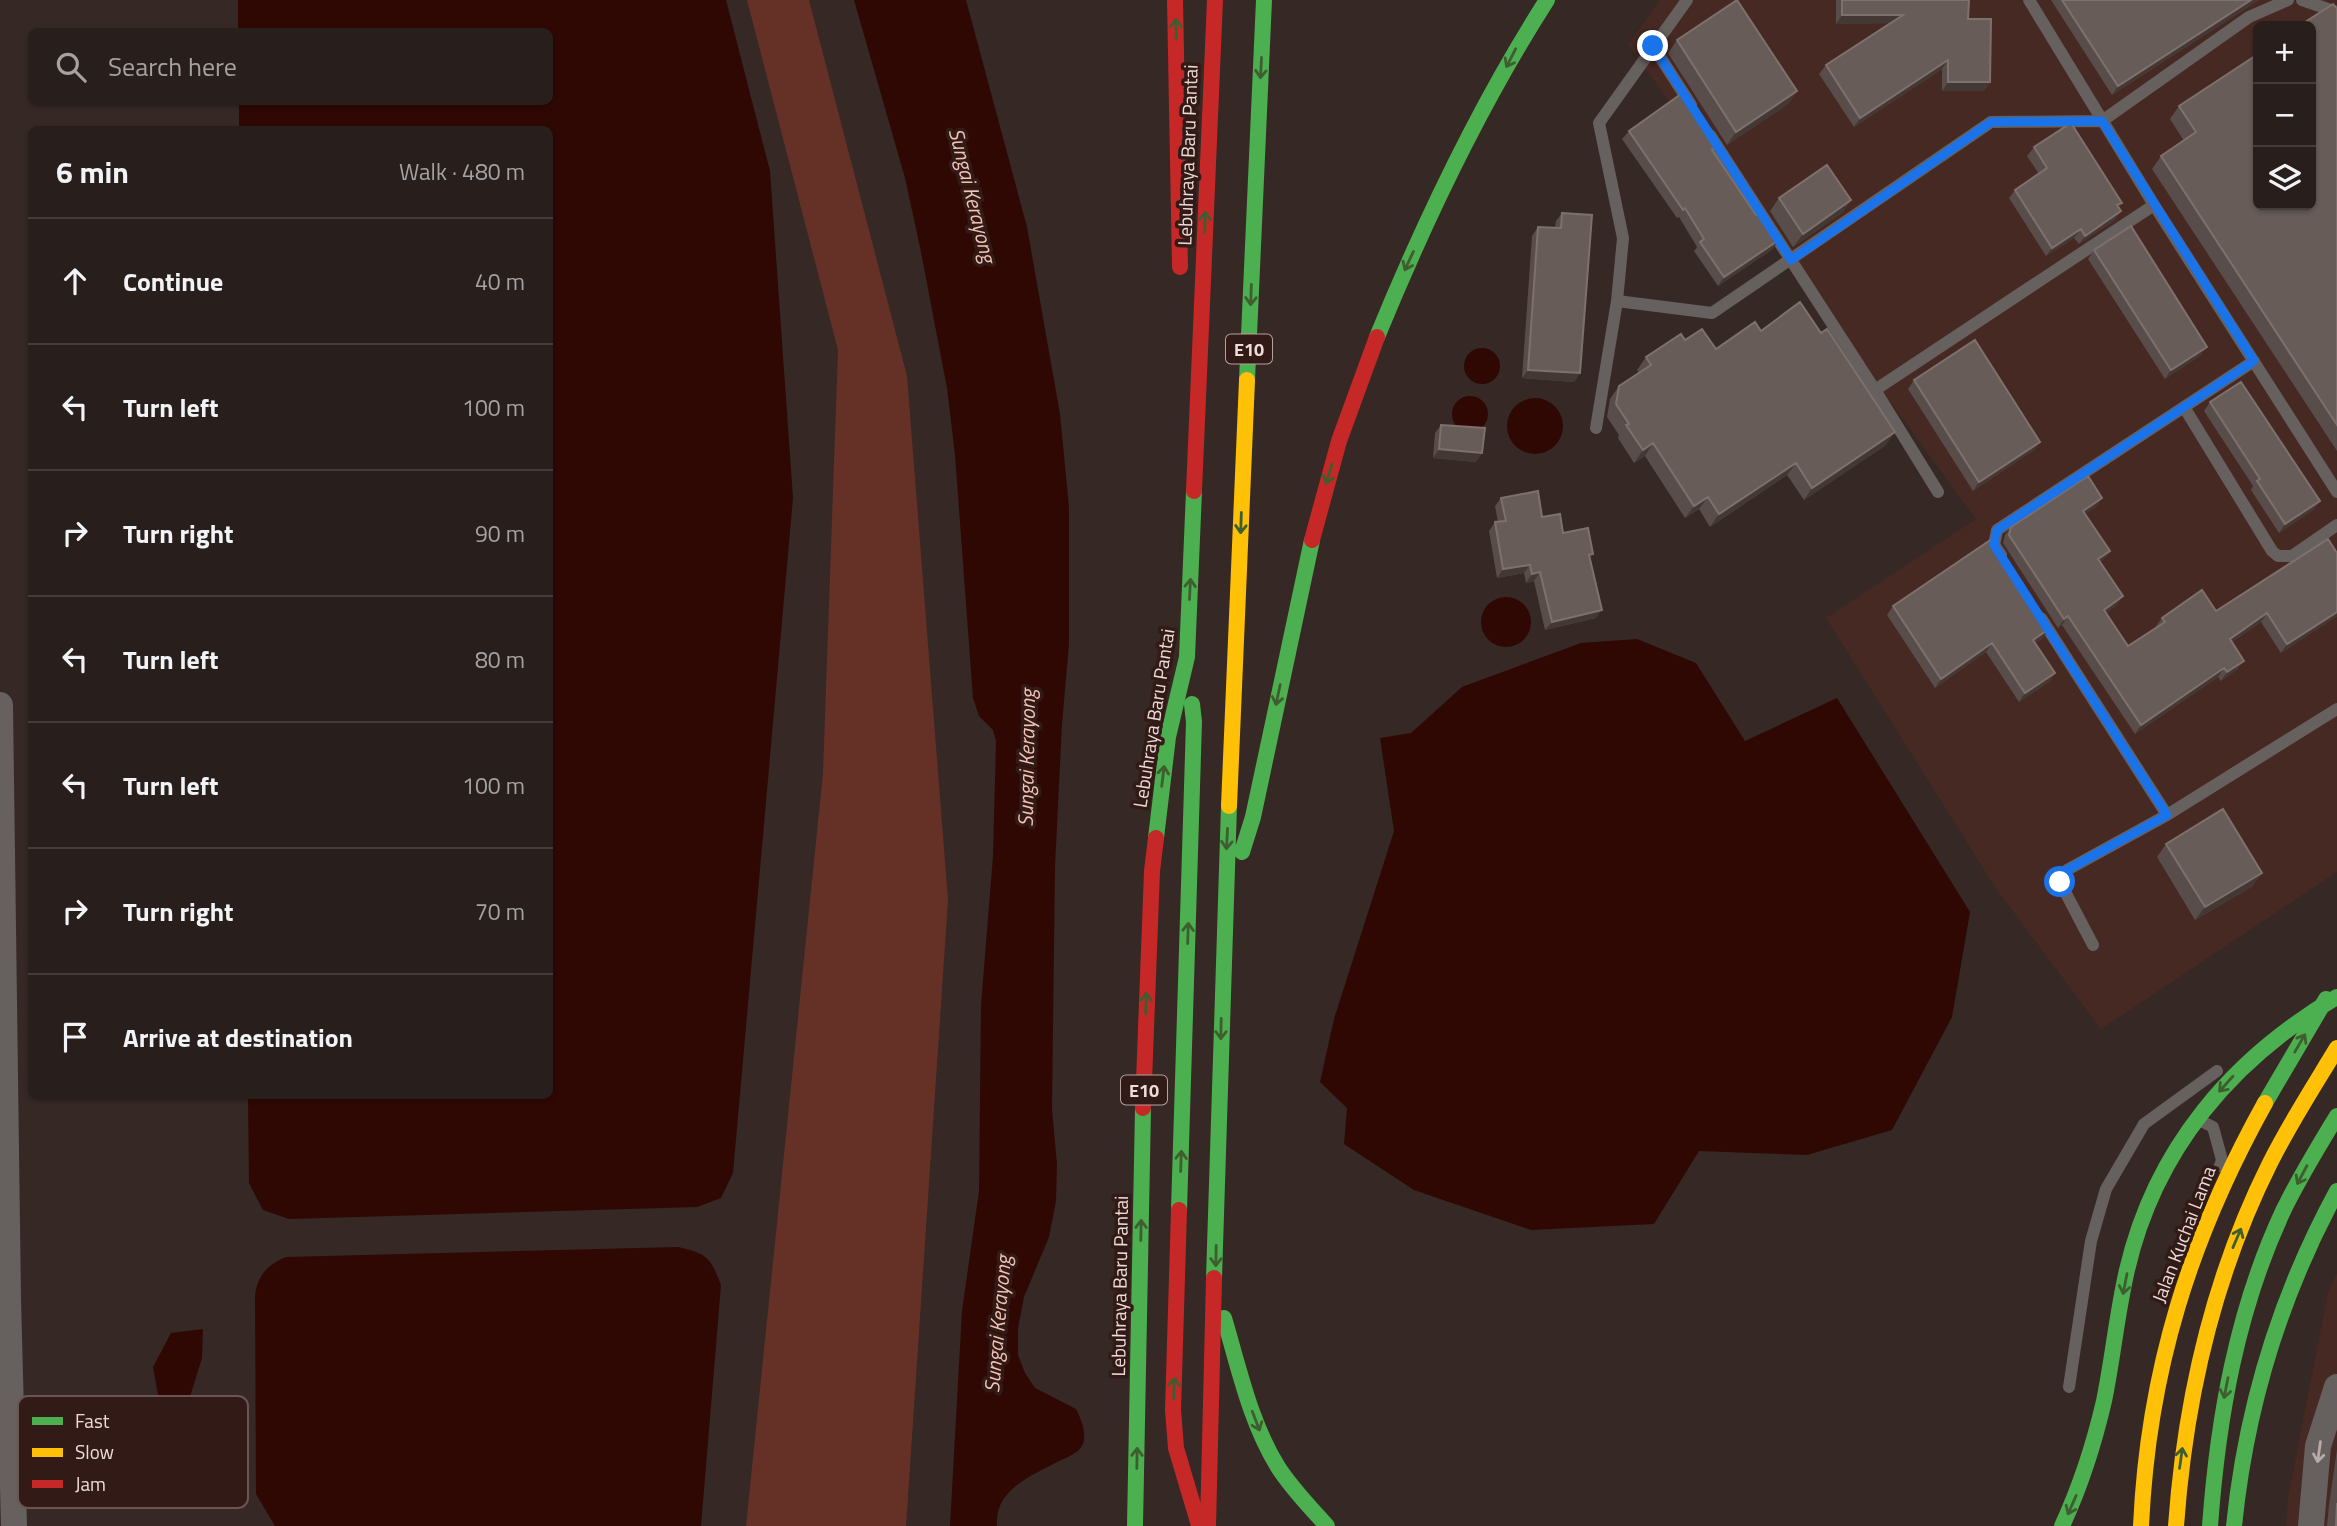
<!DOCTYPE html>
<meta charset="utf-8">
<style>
:root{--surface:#281e1c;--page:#342b29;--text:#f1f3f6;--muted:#a5a2a3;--line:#443c3b}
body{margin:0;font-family:"Titillium Web",sans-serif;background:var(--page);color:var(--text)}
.controls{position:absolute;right:21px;top:21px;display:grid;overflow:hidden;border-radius:10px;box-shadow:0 2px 5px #0004}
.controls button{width:63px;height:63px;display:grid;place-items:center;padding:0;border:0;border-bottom:2px solid var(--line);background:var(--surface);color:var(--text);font:35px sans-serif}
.stop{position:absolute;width:21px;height:21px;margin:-16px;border:5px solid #1a73e8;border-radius:50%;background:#fff}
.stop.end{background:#1a73e8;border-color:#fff;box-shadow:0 2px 7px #0008}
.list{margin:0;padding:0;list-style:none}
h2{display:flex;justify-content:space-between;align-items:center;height:91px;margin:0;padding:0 28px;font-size:30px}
h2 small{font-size:23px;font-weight:400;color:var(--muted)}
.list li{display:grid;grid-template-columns:46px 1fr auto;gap:21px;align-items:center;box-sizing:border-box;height:126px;padding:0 28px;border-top:2px solid var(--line)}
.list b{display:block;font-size:26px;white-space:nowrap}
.list em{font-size:23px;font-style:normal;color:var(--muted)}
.icon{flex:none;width:38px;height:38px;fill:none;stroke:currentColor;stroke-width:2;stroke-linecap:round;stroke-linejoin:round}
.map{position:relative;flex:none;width:2337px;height:1526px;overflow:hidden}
.search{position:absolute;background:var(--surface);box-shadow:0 2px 5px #0004;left:28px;top:28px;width:525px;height:77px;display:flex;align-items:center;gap:18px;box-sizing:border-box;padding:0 24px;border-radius:10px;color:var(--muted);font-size:26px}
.panel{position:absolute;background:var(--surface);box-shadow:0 2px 5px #0004;left:28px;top:126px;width:525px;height:973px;border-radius:10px}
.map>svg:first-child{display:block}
</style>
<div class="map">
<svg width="2337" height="1526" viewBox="0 0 2337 1526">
<rect width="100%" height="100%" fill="#362825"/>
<path fill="#462922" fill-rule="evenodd" d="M 1660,0 L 2337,0 L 2337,872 L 2101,1029 L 1997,890 L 1826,618 L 1976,519 L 1628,45 ZM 2258,26 L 2311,26 L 2311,205 L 2258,205 Z
M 2337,1273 L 2337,1526 L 2286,1526 L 2288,1498 L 2328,1292 Z"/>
<path fill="#653127" d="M 747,0 L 809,0 L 907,376 L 948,900 L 906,1526 L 746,1526 L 823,773 L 838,350 Z"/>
<path fill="#2f0804" d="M 238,0 L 726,0 L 770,171 L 793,498 L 733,1173 L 721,1198 L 697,1207 L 289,1219 L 263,1210 L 249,1183 L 248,1096 L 550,1096 L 550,130 L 239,129 L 239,102 L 550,102 L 550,32 L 238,31 Z
M 854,0 L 966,0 L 1027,227 L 1060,414 L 1069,507 L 1069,644 L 1062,724 L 1055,867 L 1052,1109 L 1057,1164 L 1056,1201 L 1049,1237 L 1024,1297 L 1018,1328 L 1018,1355 L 1025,1373 L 1035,1388 L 1076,1409 C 1081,1419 1088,1435 1082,1446 C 1078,1453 1066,1458 1059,1461 C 1032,1476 994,1489 997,1526 L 950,1526 L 962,1311 L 979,1191 L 981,1005 L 993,856 L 996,741 L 993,730 L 979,716 L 973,698 L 955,455 L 947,388 L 921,252 L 905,178 Z
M1464 366a18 18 0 1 1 36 0a18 18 0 1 1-36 0Z
M1452 414a18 18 0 1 1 36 0a18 18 0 1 1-36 0Z
M1507 426a28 28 0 1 1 56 0a28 28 0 1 1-56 0Z
M1481 622a25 25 0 1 1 50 0a25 25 0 1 1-50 0Z
M 1637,639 L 1696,663 L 1745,741 L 1837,698 L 1970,912 L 1952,1017 L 1892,1130 L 1807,1155 L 1699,1151 L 1654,1224 L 1531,1230 L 1414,1190 L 1344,1144 L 1347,1108 L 1320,1082 L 1334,1019 L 1394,831 L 1380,738 L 1411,733 L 1462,687 L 1581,643 Z
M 678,1247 C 707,1254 710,1256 721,1285 L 701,1526 L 275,1526 L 256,1494 L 255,1296 C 257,1276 267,1265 286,1257 Z
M 203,1329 L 202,1358 L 189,1400 L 202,1442 L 200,1502 L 155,1509 L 139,1474 L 159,1435 L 158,1395 L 153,1367 L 171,1333 Z"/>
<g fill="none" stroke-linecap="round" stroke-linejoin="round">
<path stroke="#66605f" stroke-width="12" d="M 2029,0 L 2154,205 L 2337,492
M 2302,0 L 2337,12
M 1653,46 L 1691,105
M 1710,135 L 1875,390
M 1617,301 L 1712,313 L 1991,122 L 2102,121 L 2249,17 L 2288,0
M 2184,407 L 2272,551 L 2278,556 L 2292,556 L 2337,525
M 1596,428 L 1617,301 L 1623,238 L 1599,123 L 1687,0
M 1938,492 L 1875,390 L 2154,205
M 2001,555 L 1994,545 L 1997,530 L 2254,361
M 2041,618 L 2167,815
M 2093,945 L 2060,882 L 2067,870 L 2167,815 L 2337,709
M 2203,1122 L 2213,1127 L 2222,1160 L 2220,1166
M 2069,1387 L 2091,1241 L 2106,1189 L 2144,1124 L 2217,1071"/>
<path stroke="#66605f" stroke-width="26" d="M 0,705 L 8,1298 L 14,1526
M 2311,1526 L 2318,1446 L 2337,1387"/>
<path stroke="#4caf50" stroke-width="16" d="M 1377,337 C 1425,220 1479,106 1547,0
M 1247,380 L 1264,0
M 1156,838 L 1168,737 L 1187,657 L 1194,491
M 1242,852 L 1253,817 L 1312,540
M 2265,1103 L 2326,999
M 1179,1210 L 1194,722 L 1192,704
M 1214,1278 L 1229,806
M 1224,1318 C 1239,1368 1250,1422 1278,1467 C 1292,1489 1310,1507 1327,1526
M 1135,1526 L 1143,1108
M 2234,1526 C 2246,1407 2280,1296 2337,1191"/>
<path stroke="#ffc107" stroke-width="16" d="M 1229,806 L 1247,380
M 2141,1526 C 2148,1371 2190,1238 2265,1103"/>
<path stroke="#c62828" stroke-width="16" d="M 1175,0 L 1180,267
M 1194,491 L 1215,0
M 1312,540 L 1339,441 L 1377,337
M 1143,1108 L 1152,871 L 1156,838
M 1179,1210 L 1173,1410 L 1176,1448 L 1198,1522
M 1208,1526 L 1214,1278"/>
<path stroke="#4caf50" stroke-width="16" d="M 2062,1526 C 2081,1485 2094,1444 2104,1401 C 2113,1357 2117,1313 2127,1270 C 2155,1149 2232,1059 2337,997
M 2210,1526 C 2218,1417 2237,1309 2284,1209 C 2300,1177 2318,1147 2337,1116"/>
<path stroke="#ffc107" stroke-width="16" d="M 2176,1526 C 2185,1400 2213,1277 2270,1163 C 2290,1123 2314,1086 2337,1048"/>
</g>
<path fill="#584d4a" d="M 1836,0 L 1969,0 L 1968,19 L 1990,82 L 1984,91 L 1942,91 L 1942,69 L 1854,127 L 1819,74 L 1826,65 L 1889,23 L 1836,24 Z
M 2051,0 L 2259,0 L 2112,95 Z
M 2337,9 L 2337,451 L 2152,169 L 2161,156 L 2184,141 L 2170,119 L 2179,106 Z
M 1677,40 L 1797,91 L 1788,104 L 1727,145 L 1668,53 Z
M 1629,131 L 1714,153 L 1773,249 L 1718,286 L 1694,251 L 1697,247 L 1679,217 L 1677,218 L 1622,139 Z
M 2034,147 L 2118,207 L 2115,220 L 2079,244 L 2074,238 L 2046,256 L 2009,198 L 2015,190 L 2039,174 L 2027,156 Z
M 1779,198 L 1851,200 L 1842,213 L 1793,247 L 1770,211 Z
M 1562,213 L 1580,373 L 1574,382 L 1522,378 L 1532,236 L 1538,227 L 1555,228 L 1556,221 Z
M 2094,250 L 2201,355 L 2165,379 L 2088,259 Z
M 1761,331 L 1886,445 L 1804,500 L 1787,475 L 1710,527 L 1699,509 L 1685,518 L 1645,456 L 1634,463 L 1618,438 L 1619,435 L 1607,417 L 1610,399 L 1619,386 L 1639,373 L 1637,370 L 1646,357 L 1685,340 L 1716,349 Z
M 1914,380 L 2040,442 L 2034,450 L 1973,491 L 1908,389 Z
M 2210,402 L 2320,501 L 2313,510 L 2279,533 L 2251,490 L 2253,486 L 2204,411 Z
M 1441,425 L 1476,462 L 1433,458 L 1435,433 Z
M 1501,498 L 1542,517 L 1563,533 L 1590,558 L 1596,618 L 1545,630 L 1534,581 L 1526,583 L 1524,573 L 1497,578 L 1489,531 L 1495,522 L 1498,522 L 1495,506 Z
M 2096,507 L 2085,514 L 2110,551 L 2104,559 L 2100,562 L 2117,605 L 2106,613 L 2128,646 L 2157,627 L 2156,626 L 2162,618 L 2216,611 L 2337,553 L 2337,616 L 2281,653 L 2261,622 L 2232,642 L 2238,669 L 2221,681 L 2218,677 L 2135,734 L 2062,625 L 2058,628 L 2003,543 L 2005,535 L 2011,527 Z
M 1893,606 L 2049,629 L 2043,638 L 2035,643 L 2055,673 L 2049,682 L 2019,702 L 1986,652 L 1935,688 L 1887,615 Z
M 2166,844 L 2253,886 L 2195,920 L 2157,857 Z
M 2337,1449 L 2337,1526 L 2327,1526 L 2329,1505 Z"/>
<path fill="#443835" d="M 2251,0 L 2259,0 L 2112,95 L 2118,86 Z
M 1842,15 L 1903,15 L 1896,23 L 1836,24 Z
M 1948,60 L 1942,69 L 1854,127 L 1860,118 Z
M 1948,82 L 1990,82 L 1984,91 L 1942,91 Z
M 1797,91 L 1788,104 L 1727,145 L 1736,132 Z
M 1851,200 L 1842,213 L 1793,247 L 1803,234 Z
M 2121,211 L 2115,220 L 2079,244 L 2085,236 Z
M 2081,229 L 2074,238 L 2046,256 L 2052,248 Z
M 1779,240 L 1773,249 L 1718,286 L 1724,277 Z
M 2207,347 L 2201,355 L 2165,379 L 2171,370 Z
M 1528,370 L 1580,373 L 1574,382 L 1522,378 Z
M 1895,432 L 1886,445 L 1804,500 L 1812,488 Z
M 2040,442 L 2034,450 L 1973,491 L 1979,482 Z
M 1653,443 L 1645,456 L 1634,463 L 1643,450 Z
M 1439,449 L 1482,453 L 1476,462 L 1433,458 Z
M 1796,463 L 1787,475 L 1710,527 L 1719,514 Z
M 1708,497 L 1699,509 L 1685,518 L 1694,506 Z
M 2102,498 L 2096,507 L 2077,520 L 2083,511 Z
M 2320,501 L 2313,510 L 2279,533 L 2285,524 Z
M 2110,551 L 2104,559 L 2092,567 L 2098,559 Z
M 1530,565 L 1524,573 L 1497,578 L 1503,569 Z
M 1540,572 L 1534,581 L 1526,583 L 1532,574 Z
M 2123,596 L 2117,605 L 2098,618 L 2104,610 Z
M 1602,610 L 1596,618 L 1545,630 L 1552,622 Z
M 2337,612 L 2337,616 L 2281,653 L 2287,644 Z
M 2267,613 L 2261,622 L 2223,648 L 2230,639 Z
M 2068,616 L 2062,625 L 2058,628 L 2064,619 Z
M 2049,629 L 2043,638 L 2027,648 L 2033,640 Z
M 1992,643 L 1986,652 L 1935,688 L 1941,679 Z
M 2244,661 L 2238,669 L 2221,681 L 2227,672 Z
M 2224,668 L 2218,677 L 2135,734 L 2141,725 Z
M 2055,673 L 2049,682 L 2019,702 L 2025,693 Z
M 2262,873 L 2253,886 L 2195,920 L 2205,907 Z"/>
<path fill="#685c59" stroke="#7d706d" stroke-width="2" d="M 1737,0 L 1797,91 L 1736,132 L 1677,40 Z
M 1842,0 L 1969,0 L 1968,19 L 1991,19 L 1990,82 L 1948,82 L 1948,60 L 1860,118 L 1826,65 L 1903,15 L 1842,15 Z
M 2062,0 L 2251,0 L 2118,86 Z
M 2333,4 L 2337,9 L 2337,425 L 2161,156 L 2196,132 L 2179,106 L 2258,54 L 2258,205 L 2311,205 L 2311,26 L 2299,26 Z
M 1684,92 L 1719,146 L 1712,150 L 1756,215 L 1761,212 L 1779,240 L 1724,277 L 1700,242 L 1704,239 L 1685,208 L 1683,210 L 1629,131 Z
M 2071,123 L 2122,203 L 2117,205 L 2121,211 L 2085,236 L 2081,229 L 2052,248 L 2015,190 L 2047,168 L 2034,147 Z
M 1827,165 L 1851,200 L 1803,234 L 1779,198 Z
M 1562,213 L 1592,215 L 1580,373 L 1528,370 L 1538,227 L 1561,228 Z
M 2131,226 L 2207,347 L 2171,370 L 2094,250 Z
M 1800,302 L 1821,333 L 1827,329 L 1895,432 L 1812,488 L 1796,463 L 1719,514 L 1708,497 L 1694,506 L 1653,443 L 1643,450 L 1626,425 L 1629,424 L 1616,404 L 1619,386 L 1651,365 L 1646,357 L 1681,334 L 1685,340 L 1702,329 L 1716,349 L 1755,322 L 1761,331 Z
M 1975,340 L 2040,442 L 1979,482 L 1914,380 Z
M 2241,382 L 2320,501 L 2285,524 L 2257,481 L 2260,479 L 2210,402 Z
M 1441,425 L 1485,428 L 1482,453 L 1439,449 Z
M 2088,476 L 2102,498 L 2083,511 L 2110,551 L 2098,559 L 2123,596 L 2104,610 L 2128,646 L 2165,622 L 2162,618 L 2202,590 L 2216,611 L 2328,539 L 2337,553 L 2337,612 L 2287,644 L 2267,613 L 2230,639 L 2244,661 L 2227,672 L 2224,668 L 2141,725 L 2068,616 L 2064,619 L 2009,535 L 2011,527 Z
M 1538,491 L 1542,517 L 1560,514 L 1563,533 L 1588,528 L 1593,554 L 1589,555 L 1602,610 L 1552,622 L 1540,572 L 1532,574 L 1530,565 L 1503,569 L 1495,522 L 1506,521 L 1501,498 Z
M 1992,539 L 2049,629 L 2033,640 L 2055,673 L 2025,693 L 1992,643 L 1941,679 L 1893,606 Z
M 2223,809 L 2262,873 L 2205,907 L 2166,844 Z
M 2337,1503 L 2337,1526 L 2336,1526 Z"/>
<defs><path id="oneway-shaft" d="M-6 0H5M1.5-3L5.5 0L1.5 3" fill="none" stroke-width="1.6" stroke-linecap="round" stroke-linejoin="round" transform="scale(1.75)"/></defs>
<g stroke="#3e5e30">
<use href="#oneway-shaft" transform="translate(1176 29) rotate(-91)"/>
<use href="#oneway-shaft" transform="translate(1511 58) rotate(117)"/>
<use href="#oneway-shaft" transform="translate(1261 68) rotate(93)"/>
<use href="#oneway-shaft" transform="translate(1205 222) rotate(-88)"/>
<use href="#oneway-shaft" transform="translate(1409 261) rotate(115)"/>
<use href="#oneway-shaft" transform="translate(1251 295) rotate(92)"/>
<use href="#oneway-shaft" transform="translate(1329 474) rotate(107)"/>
<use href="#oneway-shaft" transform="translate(1241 523) rotate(92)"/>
<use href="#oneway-shaft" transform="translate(1190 589) rotate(-87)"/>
<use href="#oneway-shaft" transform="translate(1278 695) rotate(102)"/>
<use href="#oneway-shaft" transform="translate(1163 776) rotate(-83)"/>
<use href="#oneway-shaft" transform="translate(1227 839) rotate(93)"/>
<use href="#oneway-shaft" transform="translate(1188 933) rotate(-88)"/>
<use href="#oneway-shaft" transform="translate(1146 1003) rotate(-88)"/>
<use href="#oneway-shaft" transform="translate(1221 1029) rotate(91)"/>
<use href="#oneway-shaft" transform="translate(2300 1043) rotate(-60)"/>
<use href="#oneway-shaft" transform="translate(2226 1084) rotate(132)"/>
<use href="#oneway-shaft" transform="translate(1181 1161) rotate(-88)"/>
<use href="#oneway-shaft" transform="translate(2302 1175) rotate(118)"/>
<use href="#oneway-shaft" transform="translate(1141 1230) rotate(-89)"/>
<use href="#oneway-shaft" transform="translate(2237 1238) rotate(-67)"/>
<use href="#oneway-shaft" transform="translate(1216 1256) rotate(91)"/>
<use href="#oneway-shaft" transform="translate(2125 1284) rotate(101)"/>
<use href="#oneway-shaft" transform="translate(1174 1388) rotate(-88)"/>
<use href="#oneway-shaft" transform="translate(2226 1388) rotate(101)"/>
<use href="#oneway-shaft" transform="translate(1256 1421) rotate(69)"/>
<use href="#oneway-shaft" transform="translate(1137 1458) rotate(-89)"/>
<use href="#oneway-shaft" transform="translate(2181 1458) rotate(-82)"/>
<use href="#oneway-shaft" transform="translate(2072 1505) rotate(114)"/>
</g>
<use stroke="#b7aaa8" href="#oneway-shaft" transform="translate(2319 1452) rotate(98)"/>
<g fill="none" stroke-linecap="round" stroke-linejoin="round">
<path stroke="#1a73e8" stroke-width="9" d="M 1653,46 L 1791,260 L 1991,122 L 2102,121 L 2254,361 L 1997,530 L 1994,545 L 2167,815 L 2067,870 L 2060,882"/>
</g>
<g text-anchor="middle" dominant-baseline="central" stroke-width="7" stroke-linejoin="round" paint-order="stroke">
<g fill="#321b16" stroke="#b5a29e" stroke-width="2">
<rect x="1226" y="334.5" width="46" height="29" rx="5"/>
<rect x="1121" y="1075.5" width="46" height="29" rx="5"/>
</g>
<g font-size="18" font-weight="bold" fill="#eddcd9">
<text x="1249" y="349">E10</text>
<text x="1144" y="1090">E10</text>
</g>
<g font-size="19" fill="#eddcd9" stroke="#321b16">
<text transform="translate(1187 155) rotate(-88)">Lebuhraya Baru Pantai</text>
<text transform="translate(1153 718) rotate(-81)">Lebuhraya Baru Pantai</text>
<text transform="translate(2183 1234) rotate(-69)">Jalan Kuchai Lama</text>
<text transform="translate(1119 1286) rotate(-89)">Lebuhraya Baru Pantai</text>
</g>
<g font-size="21" font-style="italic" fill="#f3c3b8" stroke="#321b16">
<text transform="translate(973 195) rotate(76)">Sungai Kerayong</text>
<text transform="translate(1026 758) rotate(-89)">Sungai Kerayong</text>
<text transform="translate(997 1324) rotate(-85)">Sungai Kerayong</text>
</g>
</g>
<rect x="18" y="1396" width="230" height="112" rx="10" fill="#321b16" stroke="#6a5550" stroke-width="2"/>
<rect x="32" y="1417" width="31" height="8" fill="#4caf50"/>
<rect x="32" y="1448" width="31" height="9" fill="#ffc107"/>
<rect x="32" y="1480" width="31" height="8" fill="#c62828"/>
<g font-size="19" fill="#eddcd9">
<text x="75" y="1428">Fast</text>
<text x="75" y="1459">Slow</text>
<text x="75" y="1491">Jam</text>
</g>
</svg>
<div class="controls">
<button>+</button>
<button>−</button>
<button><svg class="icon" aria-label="layers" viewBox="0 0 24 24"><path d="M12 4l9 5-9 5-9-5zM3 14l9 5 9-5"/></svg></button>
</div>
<div class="stop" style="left:2060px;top:882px"></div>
<div class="stop end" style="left:1653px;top:46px"></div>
<div class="search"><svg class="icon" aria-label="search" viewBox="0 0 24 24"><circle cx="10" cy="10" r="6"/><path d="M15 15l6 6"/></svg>Search here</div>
<section class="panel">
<h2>6 min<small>Walk · 480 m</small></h2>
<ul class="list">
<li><svg class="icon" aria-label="ahead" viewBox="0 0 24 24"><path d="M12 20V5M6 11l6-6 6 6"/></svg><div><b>Continue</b></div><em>40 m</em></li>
<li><svg class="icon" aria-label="left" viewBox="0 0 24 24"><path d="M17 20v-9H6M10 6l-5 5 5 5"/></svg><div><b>Turn left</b></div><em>100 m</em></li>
<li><svg class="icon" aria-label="right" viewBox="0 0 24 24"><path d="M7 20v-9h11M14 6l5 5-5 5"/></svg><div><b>Turn right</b></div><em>90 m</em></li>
<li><svg class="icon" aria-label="left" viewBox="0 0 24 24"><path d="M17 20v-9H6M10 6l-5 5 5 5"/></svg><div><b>Turn left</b></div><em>80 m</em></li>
<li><svg class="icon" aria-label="left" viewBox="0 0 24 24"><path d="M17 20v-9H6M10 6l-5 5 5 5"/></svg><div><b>Turn left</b></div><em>100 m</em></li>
<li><svg class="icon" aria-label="right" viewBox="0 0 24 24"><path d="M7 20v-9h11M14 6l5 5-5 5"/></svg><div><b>Turn right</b></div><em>70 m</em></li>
<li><svg class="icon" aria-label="arrive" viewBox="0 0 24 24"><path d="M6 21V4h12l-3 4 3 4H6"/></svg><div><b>Arrive at destination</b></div></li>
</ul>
</section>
</div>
